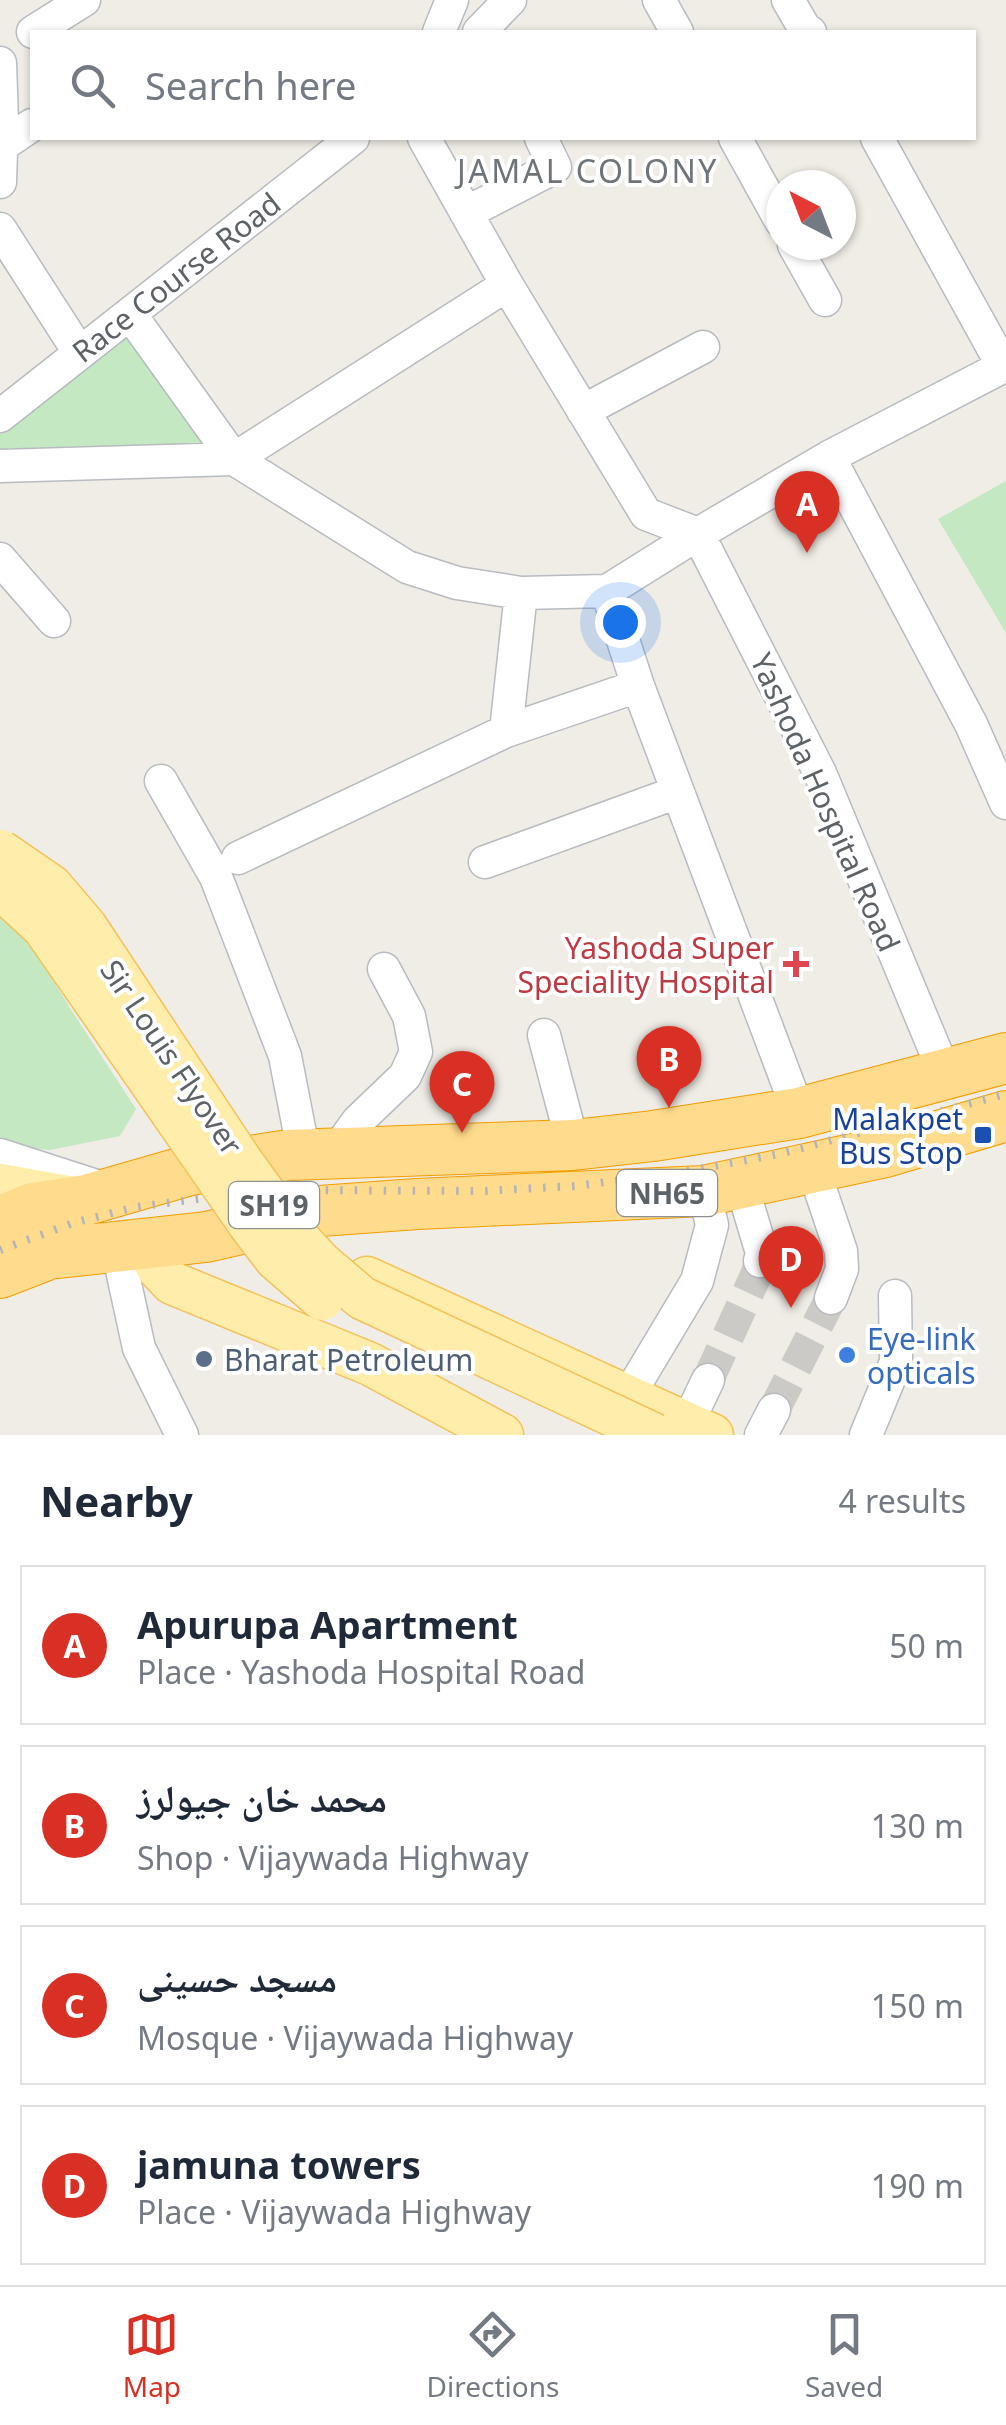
<!DOCTYPE html>
<meta charset="utf-8">
<style>
:root{--surface:#fff;--page:#f2f2f3;--text:#1f2937;--muted:#747a83;--line:#e0e1e3;--accent:#d93025}
body{margin:0;font-family:"Noto Sans","Noto Naskh Arabic",sans-serif;background:var(--page);color:var(--text)}
.compass{position:absolute;left:766px;top:170px;width:90px;height:90px;border-radius:50%;background:var(--surface);box-shadow:0 2px 8px #0004;rotate:318deg}
.you{position:absolute;left:620px;top:622px;width:35px;height:35px;margin:-25px;border:8px solid #fff;border-radius:50%;background:#1a73e8;box-shadow:0 0 0 15px #1a73e833}
.badge{display:grid;place-items:center;width:65px;height:65px;border-radius:50%;background:var(--accent);color:#fff;font-size:32px;font-weight:700}
.pin{position:absolute;translate:-50% -82px;filter:drop-shadow(0 2px 5px #0008)}
.pin::after{content:'';position:absolute;top:52px;width:35px;height:30px;background:inherit;clip-path:polygon(0 0,100% 0,50% 100%)}
.list{margin:0;padding:0;list-style:none}
h2{display:flex;justify-content:space-between;align-items:center;height:130px;margin:0;padding:0 40px;font-size:42px}
h2 small{font-size:32px;font-weight:400;color:var(--muted)}
.list li{display:grid;grid-template-columns:65px 1fr auto;gap:30px;align-items:center;box-sizing:border-box;height:160px;margin:0 20px 20px;padding:0 20px;border:2px solid var(--line);border-radius:0px}
.list b{display:block;font-size:38px;white-space:nowrap}
.list p{margin:0;font-size:32px;white-space:nowrap;color:var(--muted)}
.list em{font-size:32px;font-style:normal;color:var(--muted)}
.icon{flex:none;width:55px;height:55px;fill:none;stroke:currentColor;stroke-width:2;stroke-linecap:round;stroke-linejoin:round}
.map{position:relative;flex:none;width:1006px;height:1435px;overflow:hidden}
.search{position:absolute;background:var(--surface);box-shadow:0 2px 8px #0004;left:30px;right:30px;top:30px;height:110px;display:flex;align-items:center;gap:25px;box-sizing:border-box;padding:0 35px;border-radius:0px;color:var(--muted);font-size:38px}
.sheet{height:850px;background:var(--surface)}
nav{display:flex;justify-content:space-around;align-items:center;box-sizing:border-box;height:140px;border-top:2px solid var(--line);background:var(--surface);font-size:28px;color:var(--muted)}
nav a{display:grid;justify-items:center;gap:5px}
nav .on{color:var(--accent)}
.map>svg:first-child{display:block}
</style>
<div class="map">
<svg width="1006" height="1435" viewBox="0 0 1006 1435">
<rect width="100%" height="100%" fill="#f0ede6"/>
<path fill="#c4e8c2" d="M 134,331 L 212,445 L 0,455 L 0,430 Z
M 1006,481 L 1006,633 L 938,519 Z
M 0,912 L 25,934 L 70,1008 L 136,1109 L 120,1136 L 50,1150 L 0,1145 Z"/>
<g fill="none" stroke-linecap="round" stroke-linejoin="round">
<path stroke="#cbcac6" stroke-width="32" stroke-dasharray="32 16" stroke-linecap="butt" d="M 708,1380 L 757,1273 L 760,1261
M 774,1410 L 831,1298"/>
<g stroke="#b8bbc0" stroke-width="35">
<path id="minor" d="M 659,0 L 677,32
M 788,0 L 806,31 L 810,32
M 33,32 L 84,0
M 439,32 L 452,0
M 479,32 L 510,0
M 0,63 L 2,121 L 0,182
M 424,138 L 507,285 L 646,514 L 698,534
M 735,138 L 781,221
M 877,138 L 1003,366
M 1,146 L 32,125
M 466,213 L 555,167 L 541,138
M 0,229 L 79,352
M 794,245 L 825,300
M 130,314 L 234,459 L 407,567 L 457,583 L 521,593 L 607,591 L 698,534 L 829,457 L 1006,365
M 583,411 L 703,347
M 0,416 L 353,138
M 829,457 L 971,724 L 1006,803
M 0,466 L 234,459 L 507,285
M 698,534 L 820,773 L 945,1074
M 0,559 L 54,621
M 607,591 L 638,686 L 799,1113
M 506,731 L 521,593
M 161,781 L 216,877 L 285,1056 L 304,1154
M 238,858 L 506,731 L 638,686
M 485,862 L 678,792
M 544,1035 L 573,1145
M 334,1154 L 358,1121 L 405,1076 L 416,1052 L 409,1016 L 384,969
M 0,1155 L 96,1186
M 813,1168 L 841,1251 L 842,1269 L 831,1298
M 741,1183 L 762,1253 L 760,1261
M 117,1247 L 139,1348 L 182,1435
M 627,1398 L 697,1281 L 712,1225 L 704,1191
M 687,1424 L 708,1380
M 761,1435 L 774,1410
M 866,1435 L 896,1362 L 895,1296"/>
</g>
<g stroke="#f5c15a" stroke-width="45">
<path id="major" d="M 0,1185 L 73,1198
M 146,1244 L 158,1268 L 172,1283 L 370,1364 L 502,1435
M 367,1278 L 712,1435"/>
</g>
<g stroke="#f59c00" stroke-width="52">
<path id="highway" d="M 0,1221 L 33,1208 L 86,1200 L 190,1170 L 289,1155 L 573,1145 L 653,1136 L 799,1113 L 1006,1058
M 0,1273 L 49,1254 L 206,1237 L 320,1211 L 417,1204 L 704,1191 L 885,1152 L 1006,1116"/>
</g>
<use href="#minor" stroke="#fff" stroke-width="32"/>
<use href="#major" stroke="#ffedab" stroke-width="42"/>
<use href="#highway" stroke="#ffdc8d" stroke-width="50"/>
<path stroke="#b4b5b6" stroke-width="8" stroke-dasharray="2.5 12" stroke-linecap="butt" d="M 0,1250 L 73,1223 L 136,1207 L 228,1195 L 286,1190 L 483,1191 L 575,1186 L 682,1172 L 779,1154 L 1006,1094"/>
<g stroke="#f5c15a" stroke-width="45" stroke-linecap="butt">
<path id="major-bridge" d="M 0,851 L 51,886 L 86,927 L 241,1161 L 293,1233 L 321,1263 L 362,1298 L 655,1435
M 0,887 L 44,928 L 250,1225 L 276,1259 L 322,1299"/>
</g>
<use href="#major-bridge" stroke="#ffedab" stroke-width="42"/>
</g>
<path fill="#e0444e" stroke="#fff" stroke-width="4" d="M791 949h10v10h10v10h-10v10h-10v-10h-10v-10h10z"/>
<rect fill="#1a4fb4" stroke="#fff" stroke-width="4" x="973" y="1125" width="20" height="20" rx="5"/>
<circle fill="#3f7fe0" stroke="#fff" stroke-width="4" cx="847" cy="1355" r="10"/>
<circle fill="#5c6f8a" stroke="#fff" stroke-width="4" cx="204" cy="1359" r="10"/>
<g text-anchor="middle" dominant-baseline="central" stroke-width="8" stroke-linejoin="round" paint-order="stroke">
<g fill="#fff" stroke="#8e9194" stroke-width="2.5">
<rect x="617" y="1170" width="100" height="46" rx="8"/>
<rect x="229" y="1182" width="90" height="46" rx="8"/>
</g>
<g font-size="28" font-weight="bold" fill="#5d6266">
<text x="667" y="1193">NH65</text>
<text x="274" y="1205">SH19</text>
</g>
<g font-size="30" fill="#5d6266" stroke="#fff">
<text transform="translate(176 277) rotate(-38)">Race Course Road</text>
<text transform="translate(826 802) rotate(66)">Yashoda Hospital Road</text>
<text transform="translate(172 1057) rotate(56)">Sir Louis Flyover</text>
</g>
<g font-size="30" fill="#be3a42" stroke="#fff" text-anchor="end">
<text x="774" y="947">Yashoda Super<tspan x="774" dy="34">Speciality Hospital</tspan></text>
</g>
<g font-size="30" fill="#164399" stroke="#fff" text-anchor="end">
<text x="963" y="1118">Malakpet<tspan x="963" dy="34">Bus Stop</tspan></text>
</g>
<g font-size="30" fill="#366cbe" stroke="#fff" text-anchor="start">
<text x="867" y="1338">Eye-link<tspan x="867" dy="34">opticals</tspan></text>
</g>
<g font-size="30" fill="#4e5e75" stroke="#fff" text-anchor="start">
<text x="224" y="1359">Bharat Petroleum</text>
</g>
<g font-size="32" letter-spacing="2.5" fill="#6e7478" stroke="#fff">
<text x="588" y="170">JAMAL COLONY</text>
</g>
</g>
</svg>
<svg class="compass" viewBox="-18 -18 36 36"><path d="M0-13l5 13h-10z" fill="#e53935"/><path d="M0 13l5-13h-10z" fill="#747a83"/></svg>
<div class="you"></div>
<div class="pin badge" style="left:807px;top:553px">A</div>
<div class="pin badge" style="left:669px;top:1108px">B</div>
<div class="pin badge" style="left:462px;top:1133px">C</div>
<div class="pin badge" style="left:791px;top:1308px">D</div>
<div class="search"><svg class="icon" aria-label="search" viewBox="0 0 24 24"><circle cx="10" cy="10" r="6"/><path d="M15 15l6 6"/></svg>Search here</div>
</div>
<section class="sheet">
<h2>Nearby<small>4 results</small></h2>
<ul class="list">
<li><span class="badge">A</span><div><b>Apurupa Apartment</b><p>Place · Yashoda Hospital Road</p></div><em>50 m</em></li>
<li><span class="badge">B</span><div><b>محمد خان جیولرز</b><p>Shop · Vijaywada Highway</p></div><em>130 m</em></li>
<li><span class="badge">C</span><div><b>مسجد حسینی</b><p>Mosque · Vijaywada Highway</p></div><em>150 m</em></li>
<li><span class="badge">D</span><div><b>jamuna towers</b><p>Place · Vijaywada Highway</p></div><em>190 m</em></li>
</ul>
</section>
<nav>
<a class="on"><svg class="icon" aria-label="map" viewBox="0 0 24 24"><path d="M3 6l6-2 6 2 6-2v14l-6 2-6-2-6 2zM9 4v14M15 6v14"/></svg>Map</a>
<a><svg class="icon" aria-label="directions" viewBox="0 0 24 24"><path d="M12 3l9 9-9 9-9-9zM9 14v-3h6M13 9l2 2-2 2"/></svg>Directions</a>
<a><svg class="icon" aria-label="saved" viewBox="0 0 24 24"><path d="M7 4h10v16l-5-4-5 4z"/></svg>Saved</a>
</nav>
